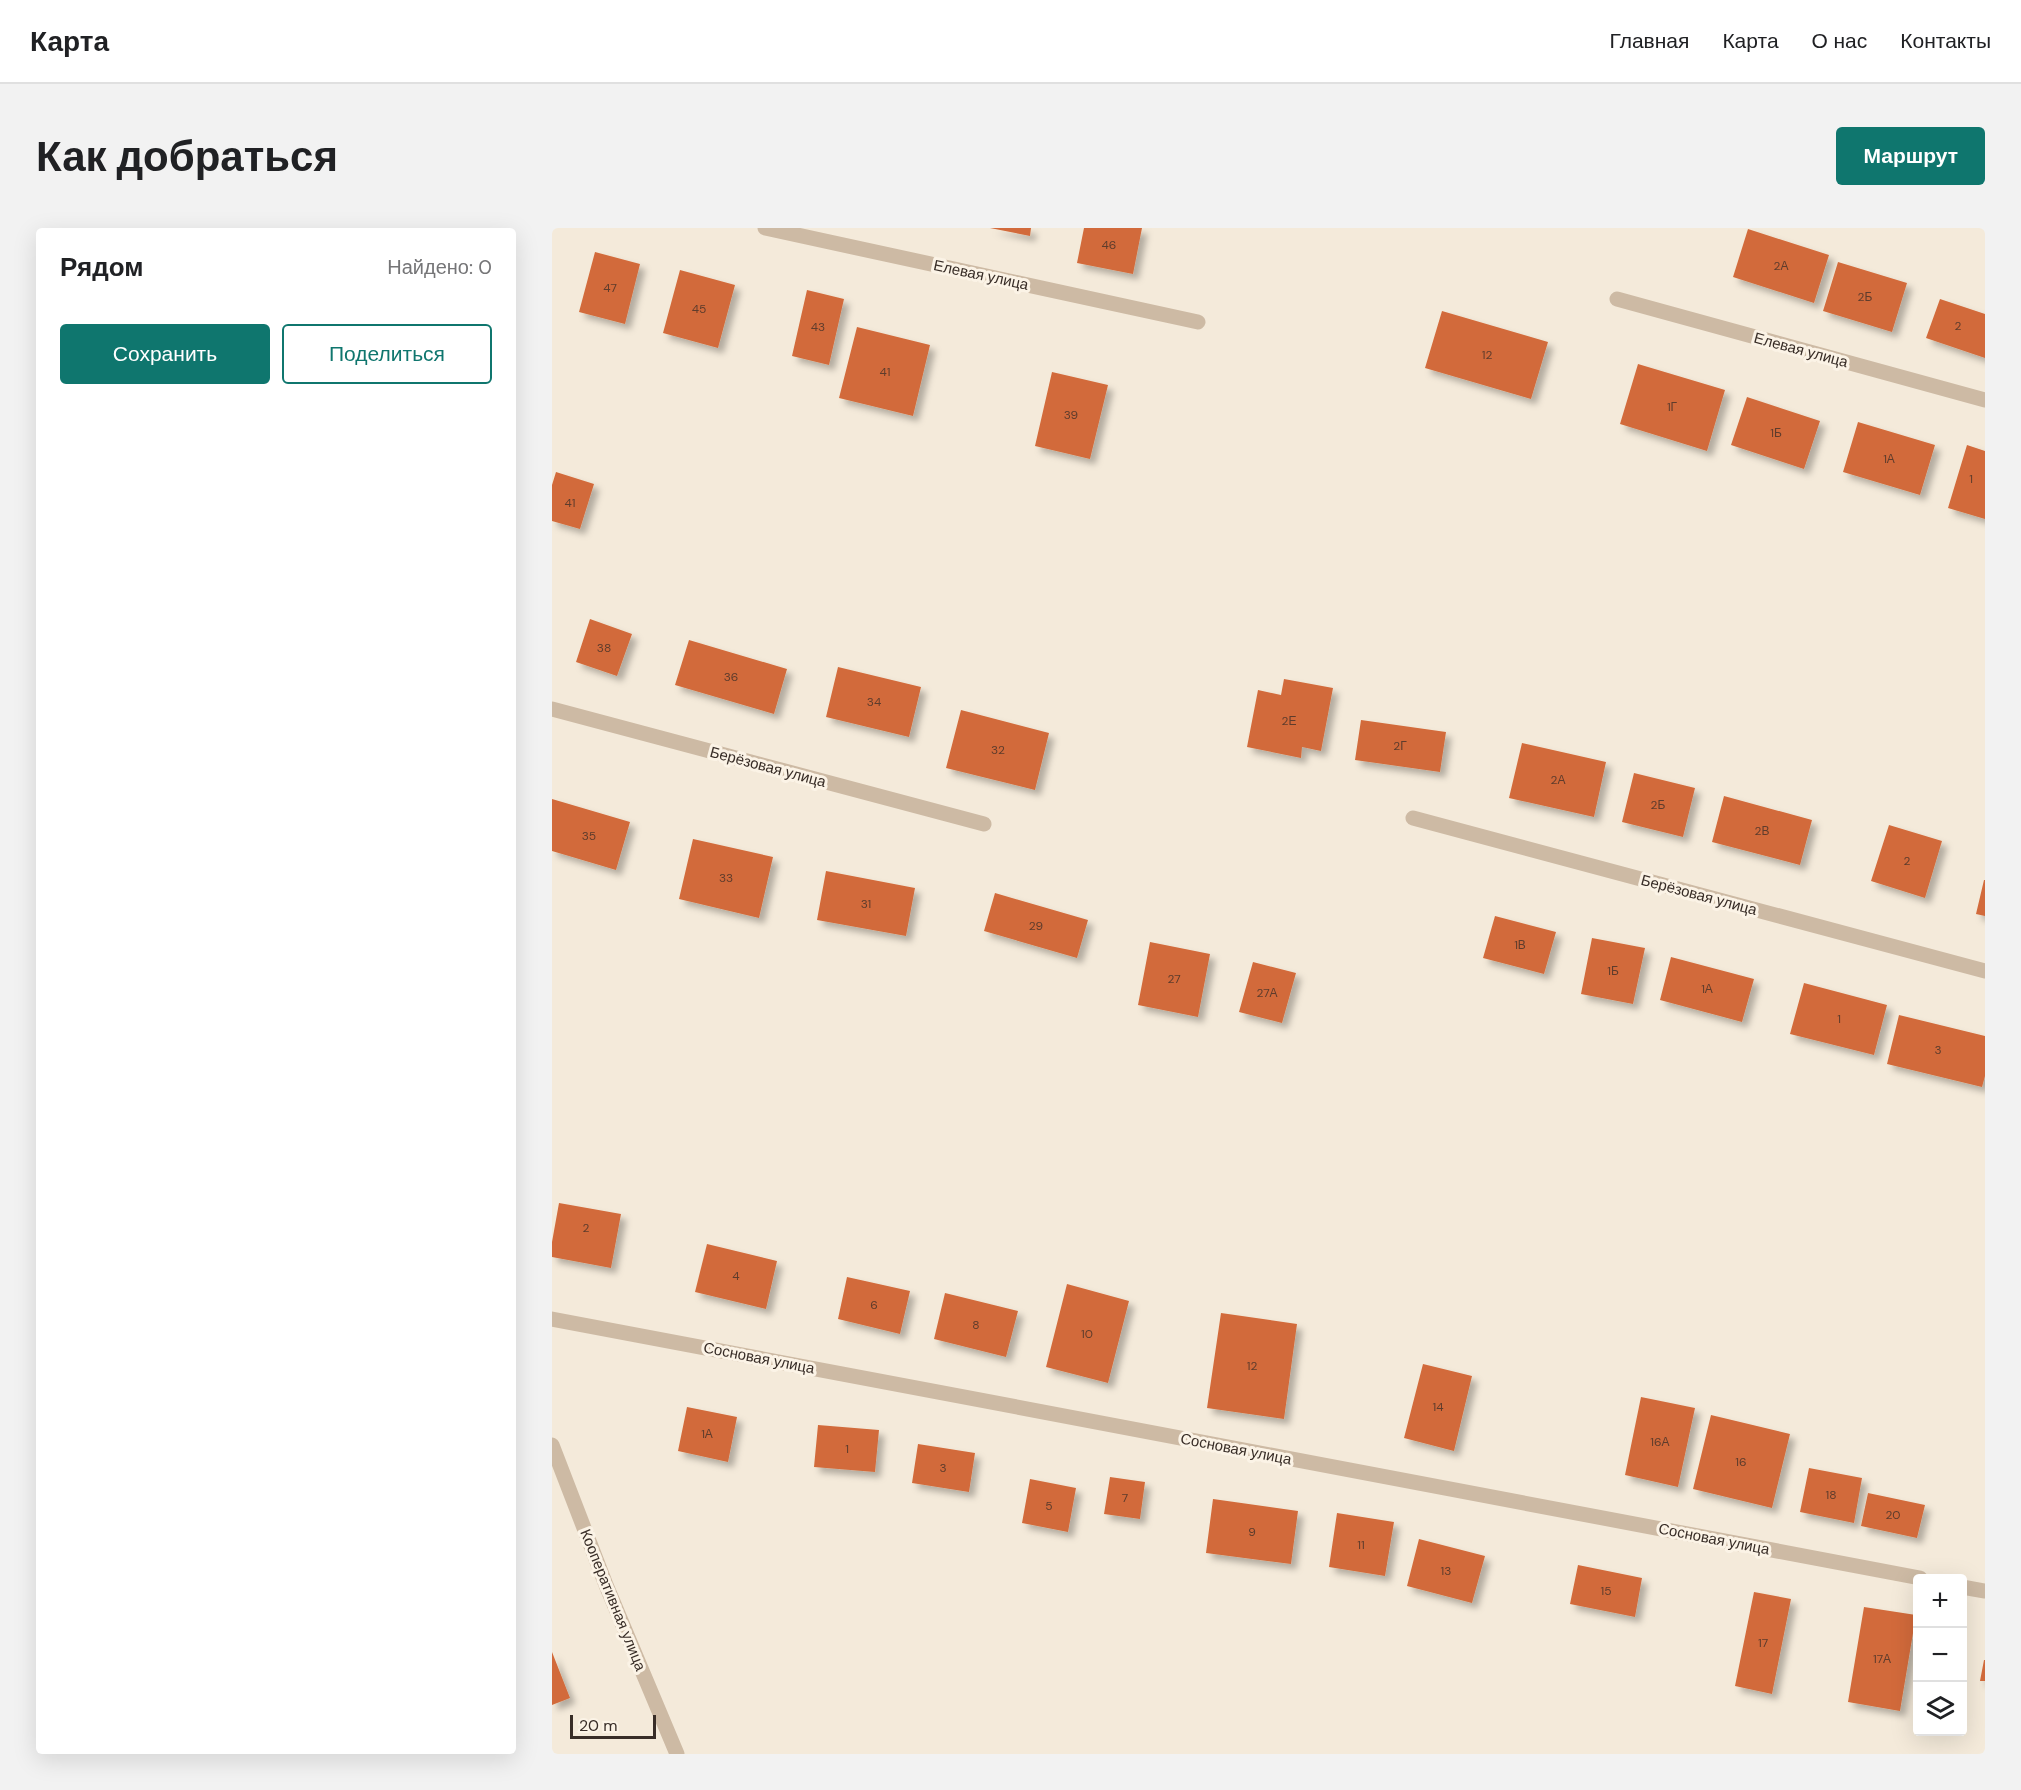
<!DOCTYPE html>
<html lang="ru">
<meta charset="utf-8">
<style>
:root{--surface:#fff;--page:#f2f2f2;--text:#202124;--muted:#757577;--line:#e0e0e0;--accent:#0f766e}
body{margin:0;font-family:"DM Sans",sans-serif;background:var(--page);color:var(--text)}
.controls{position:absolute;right:18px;bottom:18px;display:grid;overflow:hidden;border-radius:6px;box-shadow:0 6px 24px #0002}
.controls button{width:54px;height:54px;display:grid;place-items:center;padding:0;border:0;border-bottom:2px solid var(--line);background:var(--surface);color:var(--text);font:30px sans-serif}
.scale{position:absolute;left:18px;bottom:15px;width:86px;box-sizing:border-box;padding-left:6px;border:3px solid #382d27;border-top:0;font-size:16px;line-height:21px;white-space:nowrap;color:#382d27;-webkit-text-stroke:4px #fbf3e6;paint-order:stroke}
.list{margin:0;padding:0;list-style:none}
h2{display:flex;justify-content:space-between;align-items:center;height:78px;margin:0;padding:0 24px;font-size:26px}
h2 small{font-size:20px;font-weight:400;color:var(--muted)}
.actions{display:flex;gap:12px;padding:18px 24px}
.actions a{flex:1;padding:14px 0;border:2px solid var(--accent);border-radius:6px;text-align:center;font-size:21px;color:var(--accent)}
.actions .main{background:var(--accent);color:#fff}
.icon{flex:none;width:33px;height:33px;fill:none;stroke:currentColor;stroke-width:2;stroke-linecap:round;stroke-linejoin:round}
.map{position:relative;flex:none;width:1433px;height:1526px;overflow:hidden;border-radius:6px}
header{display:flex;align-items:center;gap:36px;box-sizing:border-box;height:84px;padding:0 30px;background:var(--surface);border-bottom:2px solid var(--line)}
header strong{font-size:28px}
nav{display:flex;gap:33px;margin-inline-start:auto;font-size:21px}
.intro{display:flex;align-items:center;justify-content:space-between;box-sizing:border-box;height:144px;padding:0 36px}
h1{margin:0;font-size:42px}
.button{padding:15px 27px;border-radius:6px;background:var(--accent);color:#fff;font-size:21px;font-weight:700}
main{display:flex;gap:36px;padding:0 36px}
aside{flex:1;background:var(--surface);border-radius:6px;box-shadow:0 6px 24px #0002}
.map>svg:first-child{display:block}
</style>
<header>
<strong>Карта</strong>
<nav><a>Главная</a><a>Карта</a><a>О нас</a><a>Контакты</a></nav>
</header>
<div class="intro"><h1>Как добраться</h1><a class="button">Маршрут</a></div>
<main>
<aside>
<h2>Рядом<small>Найдено: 0</small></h2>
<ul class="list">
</ul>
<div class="actions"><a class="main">Сохранить</a><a>Поделиться</a></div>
</aside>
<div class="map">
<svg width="1433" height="1526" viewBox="0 0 1433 1526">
<defs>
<filter id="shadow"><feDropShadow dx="5.5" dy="5.5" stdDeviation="3" flood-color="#0004"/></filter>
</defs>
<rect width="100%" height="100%" fill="#f4eada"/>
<path fill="#d26b3a" filter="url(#shadow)" d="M 438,0 L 479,0 L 478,8 Z
M 532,0 L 590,0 L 581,46 L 525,35 Z
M 1196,1 L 1277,27 L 1262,75 L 1181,49 Z
M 43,24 L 88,36 L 73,96 L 27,84 Z
M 1286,34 L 1355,55 L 1340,104 L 1271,83 Z
M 128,42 L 183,57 L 166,120 L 111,105 Z
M 255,62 L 292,71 L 277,137 L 240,128 Z
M 1388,71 L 1433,86 L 1433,130 L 1374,110 Z
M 890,83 L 996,114 L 979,171 L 873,140 Z
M 305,99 L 378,117 L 361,188 L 287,170 Z
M 1086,136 L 1173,162 L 1155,223 L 1068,196 Z
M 500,144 L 556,157 L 538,231 L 483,218 Z
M 1195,169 L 1268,193 L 1252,241 L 1179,217 Z
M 1306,194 L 1383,217 L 1368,267 L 1291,244 Z
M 1415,217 L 1433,223 L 1433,291 L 1396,280 Z
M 4,244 L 42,256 L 28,301 L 0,293 L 0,257 Z
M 38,391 L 80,406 L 65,448 L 24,434 Z
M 137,412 L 235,441 L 222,486 L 123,457 Z
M 286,439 L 369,459 L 357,509 L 274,489 Z
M 732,451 L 781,460 L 769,523 L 750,519 L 749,530 L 695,519 L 706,462 L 729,467 Z
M 409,482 L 497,505 L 483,562 L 394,540 Z
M 809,492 L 894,504 L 888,544 L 803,532 Z
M 970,515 L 1054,534 L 1042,589 L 957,570 Z
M 1082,545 L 1143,560 L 1131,609 L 1070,594 Z
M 1172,568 L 1260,592 L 1248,637 L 1160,614 Z
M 0,571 L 78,594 L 64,642 L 0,623 Z
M 1337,597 L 1390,613 L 1373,670 L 1319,653 Z
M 141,611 L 221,629 L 207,690 L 127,671 Z
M 274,643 L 363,660 L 354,708 L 265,692 Z
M 1432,652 L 1433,652 L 1433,688 L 1424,686 Z
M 443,665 L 536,692 L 525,730 L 432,703 Z
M 943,688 L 1004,704 L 992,746 L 931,730 Z
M 1040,710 L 1093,720 L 1081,776 L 1029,766 Z
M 598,714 L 658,726 L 646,789 L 586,777 Z
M 1119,729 L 1202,751 L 1190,794 L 1108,772 Z
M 701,734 L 744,745 L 730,795 L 687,784 Z
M 1252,755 L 1335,777 L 1322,827 L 1238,806 Z
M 1347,787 L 1433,808 L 1433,848 L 1430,859 L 1335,836 Z
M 7,975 L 69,986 L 59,1040 L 0,1029 L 0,1014 Z
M 155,1016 L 225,1033 L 214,1081 L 143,1064 Z
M 295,1049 L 358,1063 L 348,1106 L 286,1091 Z
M 515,1056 L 577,1073 L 556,1155 L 494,1139 Z
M 393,1065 L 466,1083 L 454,1129 L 382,1111 Z
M 669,1085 L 745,1096 L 732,1191 L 655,1180 Z
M 871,1136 L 920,1148 L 902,1223 L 852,1210 Z
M 1089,1169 L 1143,1180 L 1126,1259 L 1073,1247 Z
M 135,1179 L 185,1189 L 176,1234 L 126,1223 Z
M 1159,1187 L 1238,1206 L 1220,1280 L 1141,1261 Z
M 266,1197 L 327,1202 L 323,1244 L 262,1239 Z
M 366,1216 L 423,1225 L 417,1264 L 360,1255 Z
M 1257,1240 L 1310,1250 L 1302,1295 L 1248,1284 Z
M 558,1249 L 593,1254 L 588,1291 L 552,1286 Z
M 478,1251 L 524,1260 L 516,1304 L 470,1295 Z
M 1316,1265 L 1373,1277 L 1365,1310 L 1309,1298 Z
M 661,1271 L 746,1283 L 739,1336 L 654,1325 Z
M 785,1285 L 842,1294 L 833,1348 L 777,1339 Z
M 867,1311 L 933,1328 L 920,1375 L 855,1358 Z
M 1026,1337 L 1090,1350 L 1083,1389 L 1018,1376 Z
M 1202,1364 L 1239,1371 L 1220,1466 L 1183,1458 Z
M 1312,1379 L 1364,1387 L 1348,1483 L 1296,1474 Z
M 0,1424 L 18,1470 L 0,1477 Z
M 1432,1432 L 1433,1432 L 1433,1453 L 1428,1453 Z"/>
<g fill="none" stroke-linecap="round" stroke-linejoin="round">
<path stroke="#cdbaa4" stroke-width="15" d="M 213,0 L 646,94
M 1065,71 L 1433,172
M 0,481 L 432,596
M 861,590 L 1433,743
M 0,1091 L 1368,1350
M 0,1217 L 54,1357 L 125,1526
M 1410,1359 L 1433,1363"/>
</g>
<g text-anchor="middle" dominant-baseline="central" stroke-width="6" stroke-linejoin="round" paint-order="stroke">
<g font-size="12" fill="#5e3c2c">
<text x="557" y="17">46</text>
<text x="1229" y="38">2А</text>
<text x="58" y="60">47</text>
<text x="1313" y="69">2Б</text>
<text x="147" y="81">45</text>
<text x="1406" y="98">2</text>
<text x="266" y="99">43</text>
<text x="935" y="127">12</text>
<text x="333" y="144">41</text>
<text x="1120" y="179">1Г</text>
<text x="519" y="187">39</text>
<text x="1224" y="205">1Б</text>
<text x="1337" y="231">1А</text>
<text x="1419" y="251">1</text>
<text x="18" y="275">41</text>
<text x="52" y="420">38</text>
<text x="179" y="449">36</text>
<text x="322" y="474">34</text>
<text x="737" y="493">2Е</text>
<text x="848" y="518">2Г</text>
<text x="446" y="522">32</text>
<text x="1006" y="552">2А</text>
<text x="1106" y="577">2Б</text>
<text x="1210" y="603">2В</text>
<text x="37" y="608">35</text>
<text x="1355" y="633">2</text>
<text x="174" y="650">33</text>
<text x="314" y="676">31</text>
<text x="484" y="698">29</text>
<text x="968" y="717">1В</text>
<text x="1061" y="743">1Б</text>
<text x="622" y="751">27</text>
<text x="1155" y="761">1А</text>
<text x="715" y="765">27А</text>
<text x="1287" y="791">1</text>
<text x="1386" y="822">3</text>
<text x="34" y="1000">2</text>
<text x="184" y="1048">4</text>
<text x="322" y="1077">6</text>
<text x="424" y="1097">8</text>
<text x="535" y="1106">10</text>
<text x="700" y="1138">12</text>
<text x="886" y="1179">14</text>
<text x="155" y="1206">1А</text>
<text x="1108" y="1214">16А</text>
<text x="295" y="1221">1</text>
<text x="1189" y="1234">16</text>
<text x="391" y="1240">3</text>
<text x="1279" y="1267">18</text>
<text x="573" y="1270">7</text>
<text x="497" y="1278">5</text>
<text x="1341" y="1287">20</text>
<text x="700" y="1304">9</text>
<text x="809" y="1317">11</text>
<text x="894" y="1343">13</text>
<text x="1054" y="1363">15</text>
<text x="1211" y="1415">17</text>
<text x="1330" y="1431">17А</text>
</g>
<g font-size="15" fill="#382d27" stroke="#fbf3e6">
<text transform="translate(429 47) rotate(12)">Елевая улица</text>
<text transform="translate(1249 122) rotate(15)">Елевая улица</text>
<text transform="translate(216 539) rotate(15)">Берёзовая улица</text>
<text transform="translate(1147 667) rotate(15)">Берёзовая улица</text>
<text transform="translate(207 1130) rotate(11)">Сосновая улица</text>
<text transform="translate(684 1221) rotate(11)">Сосновая улица</text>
<text transform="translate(1162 1311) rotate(11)">Сосновая улица</text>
<text transform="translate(61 1372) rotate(68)">Кооперативная улица</text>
</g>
</g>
</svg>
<div class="controls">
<button>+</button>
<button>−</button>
<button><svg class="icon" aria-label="layers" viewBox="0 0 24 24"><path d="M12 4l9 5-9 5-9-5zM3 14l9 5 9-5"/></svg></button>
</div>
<div class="scale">20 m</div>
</div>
</main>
